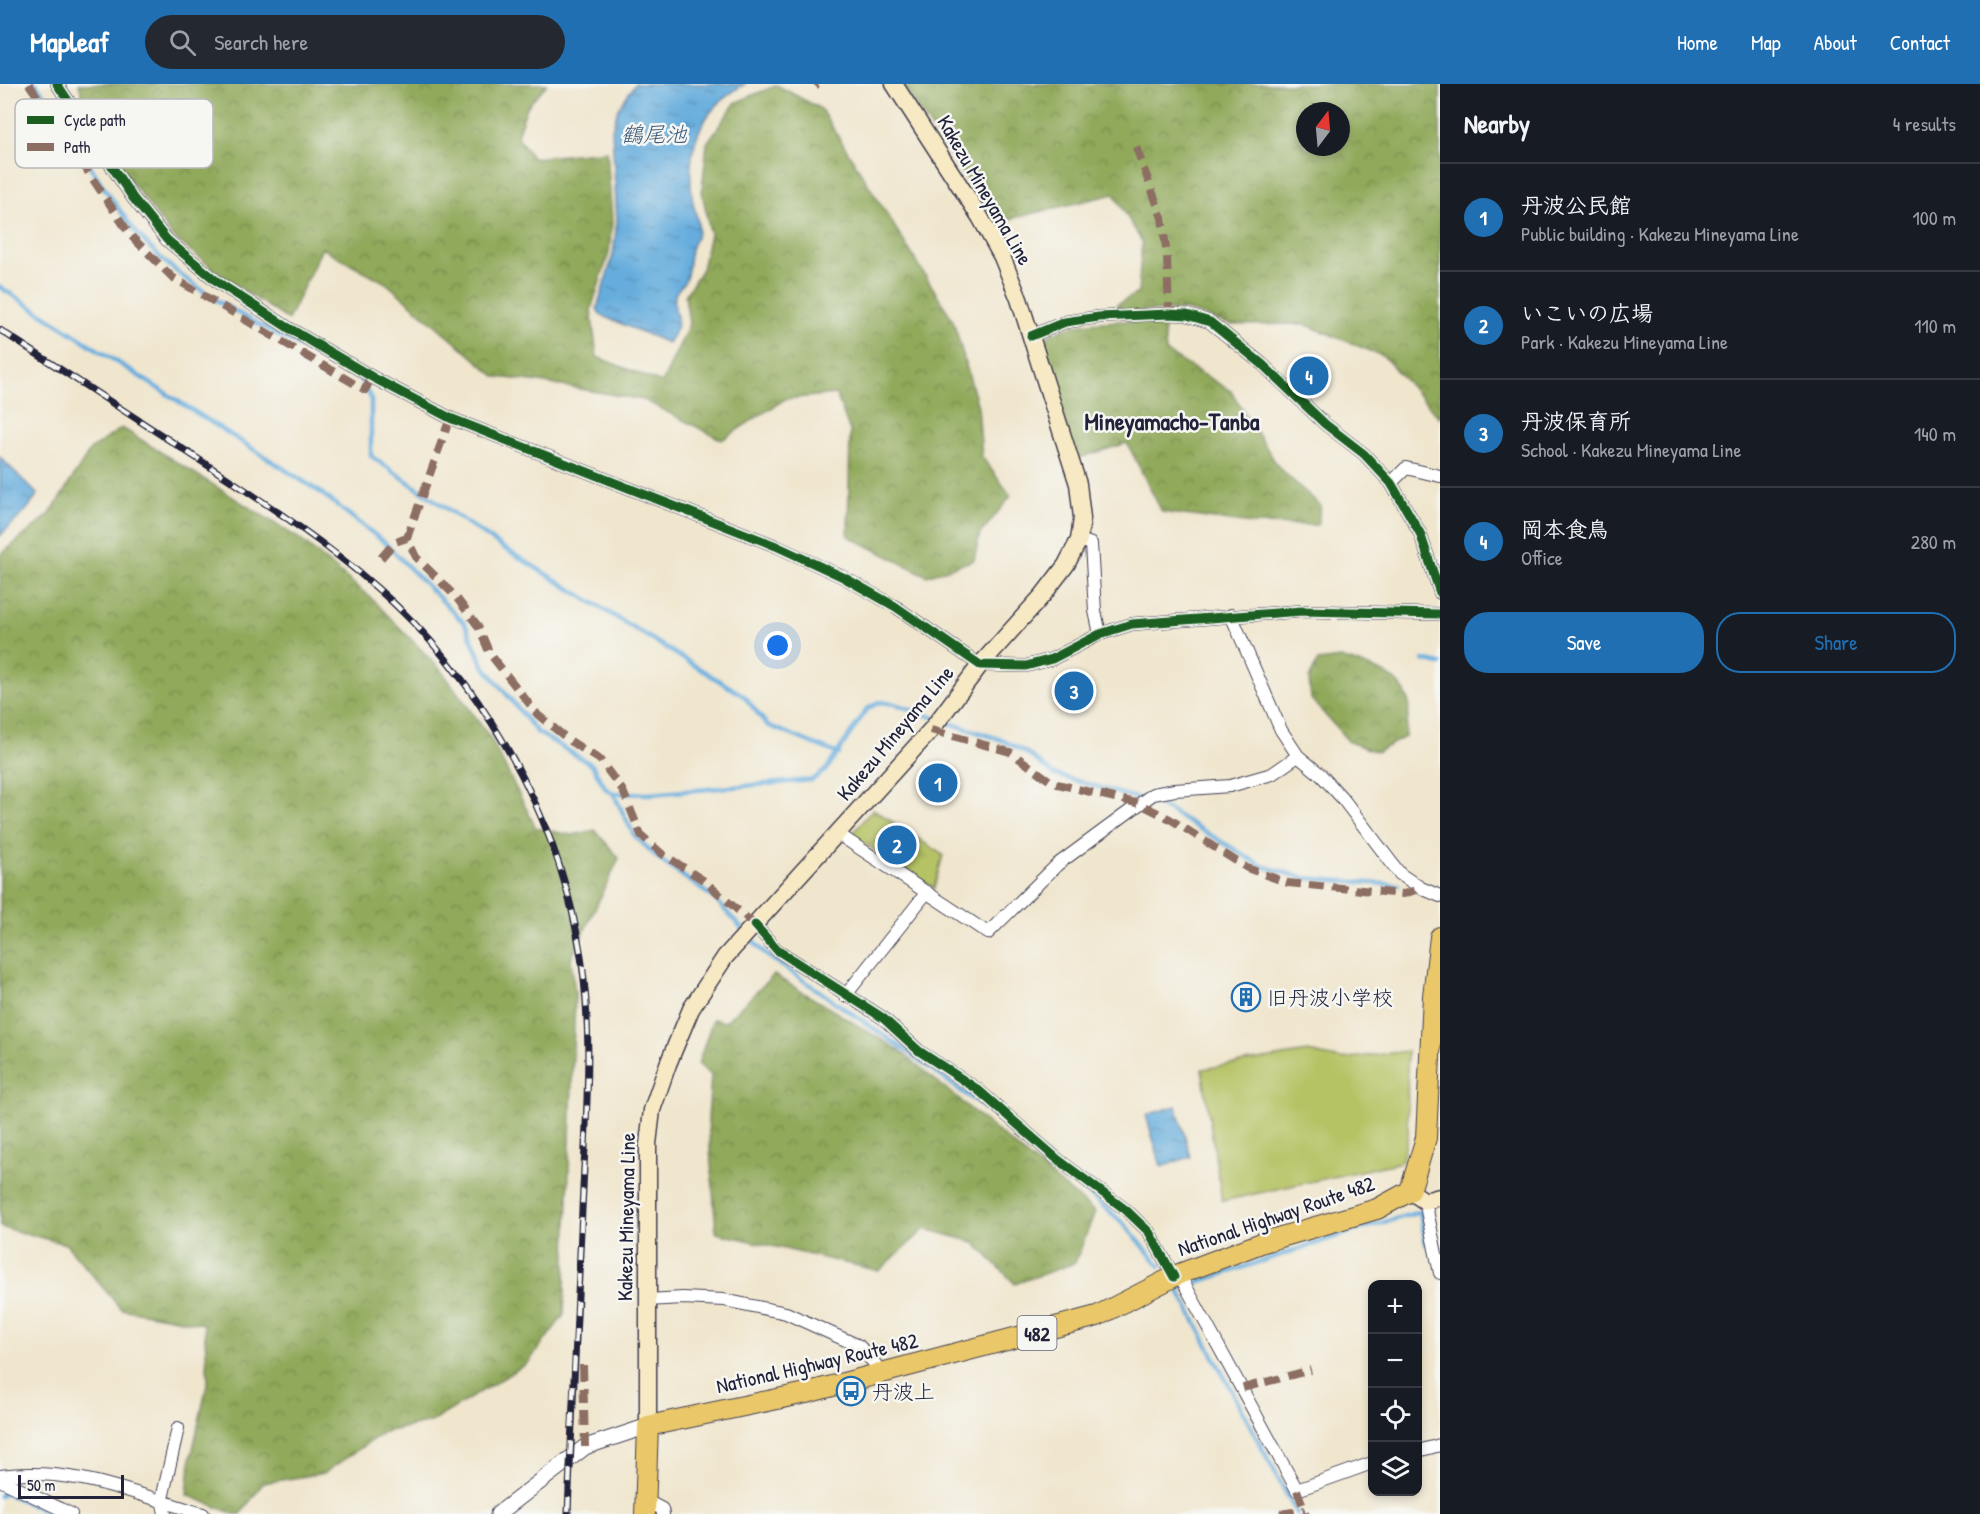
<!DOCTYPE html>
<meta charset="utf-8">
<style>
:root{--surface:#171b24;--page:#242831;--text:#f1f3f6;--muted:#9ea1a6;--line:#363941;--accent:#1f6fb2}
body{margin:0;font-family:"Patrick Hand","Klee One",sans-serif;background:var(--page);color:var(--text)}
.controls{position:absolute;right:18px;bottom:18px;display:grid;overflow:hidden;border-radius:12px;box-shadow:0 3px 9px #0003}
.controls button{width:54px;height:54px;display:grid;place-items:center;padding:0;border:0;border-bottom:2px solid var(--line);background:var(--surface);color:var(--text);font:30px sans-serif}
.compass{position:absolute;left:1296px;top:18px;width:54px;height:54px;border-radius:50%;background:var(--surface);box-shadow:0 3px 9px #0003;rotate:16deg}
.scale{position:absolute;left:18px;bottom:15px;width:106px;box-sizing:border-box;padding-left:6px;border:3px solid #22223b;border-top:0;font-size:16px;line-height:21px;white-space:nowrap;color:#22223b;-webkit-text-stroke:4px #f6f6f2;paint-order:stroke}
.you{position:absolute;left:778px;top:562px;width:21px;height:21px;margin:-15px;border:4px solid #fff;border-radius:50%;background:#1a73e8;box-shadow:0 0 0 9px #1a73e833}
.badge{display:grid;place-items:center;width:39px;height:39px;border-radius:50%;background:var(--accent);color:#fff;font-size:20px;font-weight:700}
.pin{position:absolute;translate:-50% -50%;border:3px solid #fff;box-shadow:0 2px 6px #0006}
.list{margin:0;padding:0;list-style:none}
h2{display:flex;justify-content:space-between;align-items:center;height:78px;margin:0;padding:0 24px;font-size:26px}
h2 small{font-size:20px;font-weight:400;color:var(--muted)}
.list li{display:grid;grid-template-columns:39px 1fr auto;gap:18px;align-items:center;box-sizing:border-box;height:108px;padding:0 24px;border-top:2px solid var(--line)}
.list b{display:block;font-size:22px;white-space:nowrap}
.list p{margin:0;font-size:20px;white-space:nowrap;color:var(--muted)}
.list em{font-size:20px;font-style:normal;color:var(--muted)}
.actions{display:flex;gap:12px;padding:18px 24px}
.actions a{flex:1;padding:14px 0;border:2px solid var(--accent);border-radius:24px;text-align:center;font-size:21px;color:var(--accent)}
.actions .main{background:var(--accent);color:#fff}
.icon{flex:none;width:33px;height:33px;fill:none;stroke:currentColor;stroke-width:2;stroke-linecap:round;stroke-linejoin:round}
.map{position:relative;flex:none;width:1440px;height:1430px;overflow:hidden}
header{display:flex;align-items:center;gap:36px;box-sizing:border-box;height:84px;padding:0 30px;background:var(--accent);color:#fff}
header strong{font-size:28px}
nav{display:flex;gap:33px;margin-inline-start:auto;font-size:21px}
.search{width:420px;height:54px;background:var(--page);display:flex;align-items:center;gap:15px;box-sizing:border-box;padding:0 21px;border-radius:33px;color:var(--muted);font-size:22px}
main{display:flex}
aside{flex:1;background:var(--surface)}
.map>svg:first-child{display:block}
</style>
<header>
<strong>Mapleaf</strong>
<div class="search"><svg class="icon" aria-label="search" viewBox="0 0 24 24"><circle cx="10" cy="10" r="6"/><path d="M15 15l6 6"/></svg>Search here</div>
<nav><a>Home</a><a>Map</a><a>About</a><a>Contact</a></nav>
</header>
<main>
<div class="map">
<svg width="1440" height="1430" viewBox="0 0 1440 1430">
<defs>
<pattern id="grass-tufts" width="24" height="20" patternUnits="userSpaceOnUse" patternTransform="scale(1.5)"><rect width="24" height="20" fill="#b6c365"/><path d="M3 7l-1-3M5 7V3M7 7l1-3M15 17l-1-3M17 17v-4M19 17l1-3" fill="none" stroke="#9ca759"/></pattern>
<pattern id="forest-crowns" width="20" height="18" patternUnits="userSpaceOnUse" patternTransform="scale(1.5)"><rect width="20" height="18" fill="#90a95a"/><path d="M2 6a3 3 0 1 1 6 0M12 15a3 3 0 1 1 6 0" fill="none" stroke="#75894c"/></pattern>
<pattern id="water-ripples" width="26" height="14" patternUnits="userSpaceOnUse" patternTransform="scale(1.5)"><rect width="26" height="14" fill="#66addd"/><path d="M2 4q2-2 4 0t4 0M15 11q2-2 4 0t4 0" fill="none" stroke="#548cb4"/></pattern>
</defs>
<rect width="100%" height="100%" fill="#f6f6f2"/>
<filter id="ink" filterUnits="userSpaceOnUse"><feTurbulence type="fractalNoise" baseFrequency=".0167" numOctaves="2"/><feDisplacementMap in="SourceGraphic" scale="12" xChannelSelector="R" yChannelSelector="G"/><feConvolveMatrix kernelMatrix="1 2 1 2 8 2 1 2 1" color-interpolation-filters="sRGB"/></filter>
<filter id="wash" filterUnits="userSpaceOnUse"><feTurbulence type="fractalNoise" baseFrequency=".008" numOctaves="4" result="noise"/><feDisplacementMap in="SourceGraphic" scale="24" xChannelSelector="R" yChannelSelector="G"/><feGaussianBlur stdDeviation="1.35" result="paint"/><feColorMatrix in="noise" values="0 0 0 0 0 0 0 0 0 0 0 0 0 0 0 0 0 1.4 0 .05"/><feComposite in="paint" operator="in"/></filter>
<g filter="url(#wash)">
<rect width="100%" height="100%" fill="#f0e6ce"/>
<path fill="url(#grass-tufts)" stroke="#6c7250" stroke-width="1.5" d="M 873,725 L 943,771 L 934,804 L 851,751 Z"/>
<path fill="url(#forest-crowns)" stroke="#59664a" stroke-width="1.5" fill-rule="evenodd" d="M 79,0 L 547,0 L 527,23 L 517,51 L 532,74 L 607,67 L 612,137 L 609,169 L 591,225 L 597,273 L 662,299 L 689,240 L 685,212 L 702,185 L 710,150 L 702,107 L 707,59 L 736,18 L 777,1 L 821,25 L 953,236 L 978,323 L 982,373 L 1011,412 L 980,450 L 974,476 L 927,492 L 848,452 L 850,347 L 836,310 L 785,315 L 722,356 L 644,316 L 533,297 L 496,293 L 386,199 L 322,164 L 288,236 L 224,193 L 172,152 L 90,42 Z
M 901,0 L 1440,0 L 1440,334 L 1383,272 L 1304,240 L 1231,241 L 1187,226 L 1115,228 L 1117,220 L 1138,209 L 1142,158 L 1114,110 L 997,138 ZM 1305,27 L 1341,27 L 1341,63 L 1305,63 Z
M 1163,237 L 1166,268 L 1231,307 L 1279,384 L 1321,422 L 1317,441 L 1253,440 L 1162,428 L 1127,359 L 1075,375 L 1040,263 C 1053,231 1133,238 1163,237 Z
M 122,344 L 300,455 L 372,515 L 441,586 L 491,655 L 536,744 L 572,751 L 595,746 L 619,774 L 571,875 L 575,910 L 564,1231 L 528,1279 L 431,1338 L 384,1348 L 324,1389 L 263,1399 L 241,1430 L 234,1430 L 187,1411 L 190,1379 L 208,1296 L 204,1240 L 121,1225 L 66,1160 L 0,1143 L 0,471 L 50,430 L 90,366 Z
M 1341,574 C 1365,582 1399,588 1408,615 C 1411,625 1406,642 1405,653 L 1377,668 L 1349,658 L 1311,615 L 1309,595 L 1318,577 Z
M 774,891 L 899,966 L 1095,1128 L 1075,1179 L 1015,1200 L 974,1158 L 925,1145 L 879,1187 L 716,1149 L 708,1036 L 711,991 L 698,980 L 713,935 L 725,938 Z"/>
<path fill="#b6c365" stroke="#6c7250" stroke-width="1.5" d="M 1407,967 L 1408,1052 L 1401,1078 L 1222,1117 L 1202,985 L 1308,968 L 1341,975 Z"/>
<path fill="url(#water-ripples)" stroke="#44688c" stroke-width="1.5" d="M 635,0 L 745,0 C 700,25 686,62 692,112 C 693,123 700,137 698,148 C 697,154 692,160 691,166 C 688,176 690,186 685,197 C 682,203 676,205 675,212 C 671,235 687,230 668,259 L 600,231 L 597,224 L 613,171 L 617,137 L 612,46 L 618,25 Z
M 0,373 L 37,410 C 33,423 10,441 0,452 Z
M 1176,1022 L 1191,1073 L 1161,1082 L 1146,1031 Z"/>
<g fill="none" stroke-linecap="round" stroke-linejoin="round">
<path stroke="#66addd" stroke-width="4.5" d="M 36,0 C 71,48 99,102 136,148 C 189,213 288,255 361,295 L 371,315 L 371,372 L 502,463 L 744,612 L 767,641 L 839,670
M 0,203 L 320,408 L 384,458 L 465,540 L 483,581 L 537,648 L 592,681 L 606,705 L 613,709 L 650,710 L 812,696 L 826,686 L 867,625 L 879,618 L 895,620 L 935,634
M 1423,576 L 1440,580
M 943,637 L 1002,656 L 1027,669 L 1053,690 L 1160,721 L 1262,782 L 1304,794 L 1398,801
M 613,709 L 634,751 L 660,776 L 714,814 L 765,870 L 908,968 L 1008,1041 L 1124,1140 L 1160,1182
M 0,1412 L 4,1408 L 51,1430
M 1297,1430 L 1178,1205 L 1356,1146 L 1420,1128 L 1426,1160 L 1432,1161"/>
</g>
</g>
<g filter="url(#ink)">
<g fill="none" stroke-linecap="round" stroke-linejoin="round">
<g stroke="#413f51" stroke-width="14">
<path id="minor" d="M 57,0 L 133,114 L 167,156 L 219,199 L 287,243 L 372,293 L 450,334 L 776,462 L 843,493 L 896,523 L 980,581 L 1026,582 L 1052,575 L 1100,550 L 1132,540 L 1302,527 L 1440,530
M 1031,252 L 1065,238 L 1099,233 L 1169,230 L 1187,231 L 1210,238 L 1262,280 L 1325,340 L 1364,370 L 1391,399 L 1420,449 L 1440,509
M 1391,399 L 1406,384 L 1440,392
M 1079,456 L 1091,460 L 1095,527 L 1100,550
M 1231,531 L 1281,646 L 1298,672 L 1321,691 L 1343,715 L 1400,790 L 1421,804 L 1440,812
M 838,750 L 988,849 L 1058,780 L 1153,710 L 1175,706 L 1230,702 L 1272,690 L 1298,672
M 755,841 L 777,866 L 883,934 L 919,967 L 977,1005 L 1056,1074 L 1126,1126 L 1149,1148 L 1174,1193
M 845,912 L 927,808
M 1425,1117 L 1440,1189
M 1179,1190 L 1297,1406 L 1372,1379
M 647,1216 L 683,1214 L 724,1216 L 786,1229 L 859,1262 L 883,1289
M 1418,1367 L 1440,1361
M 0,1392 C 74,1382 134,1410 203,1430
M 0,1396 L 71,1430
M 645,1416 L 662,1425 L 663,1430
M 165,1430 L 162,1415 L 178,1344"/>
</g>
<g stroke="#413f51" stroke-width="17">
<path id="tertiary" d="M 498,1430 L 585,1363 L 648,1342"/>
</g>
<g stroke="#413f51" stroke-width="19">
<path id="secondary" d="M 1410,1107 L 1425,1117 L 1440,1113
M 648,1342 L 648,1060 L 652,1026 L 668,980 L 691,925 L 725,873 L 931,646 L 980,581 L 1043,511 L 1066,481 L 1079,456 L 1082,434 L 1078,400 L 1019,215 L 1002,173 L 980,133 L 894,0"/>
</g>
<g stroke="#413f51" stroke-width="22">
<path id="trunk" d="M 645,1430 L 648,1342 L 806,1309 L 1097,1232 L 1179,1190 L 1264,1158 L 1377,1125 L 1410,1107 L 1426,1054 L 1433,912 L 1440,853"/>
</g>
<use href="#minor" stroke="#fff" stroke-width="12"/>
<use href="#tertiary" stroke="#fff" stroke-width="15"/>
<use href="#secondary" stroke="#f7e9c3" stroke-width="16"/>
<use href="#trunk" stroke="#eac769" stroke-width="20"/>
<g stroke="#22223b" stroke-width="7">
<path id="rail" d="M 0,246 C 63,287 126,328 189,369 C 254,412 318,452 377,504 C 477,591 552,720 577,850 C 594,933 587,1019 583,1104 C 578,1212 572,1321 568,1430"/>
</g>
<use href="#rail" stroke="#f6f6f2" stroke-width="4.5" stroke-dasharray="14" stroke-linecap="butt"/>
<path stroke="#8d6e63" stroke-width="8" stroke-dasharray="15 8" stroke-linecap="butt" d="M 29,0 L 131,152 L 172,193 L 365,306 L 372,293
M 815,2 L 817,0
M 1136,63 L 1162,134 L 1167,171 L 1169,230
M 450,334 L 407,454 L 416,473 L 455,512 L 478,542 L 490,570 L 538,631 L 569,656 L 600,676 L 623,707 L 641,751 L 661,769 L 703,796 L 755,841
M 381,474 L 395,458 L 407,454
M 931,646 L 1010,668 L 1053,699 L 1140,720 L 1170,735 L 1247,784 L 1288,799 L 1404,810 L 1421,804
M 583,1281 L 585,1363
M 1243,1304 L 1311,1286
M 1297,1406 L 1306,1430
M 1280,1430 L 1305,1426"/>
<g stroke="#f6f6f2" stroke-width="13">
<path id="cycleway" d="M 57,0 L 133,114 L 167,156 L 219,199 L 287,243 L 372,293 L 450,334 L 776,462 L 843,493 L 896,523 L 980,581 L 1026,582 L 1052,575 L 1100,550 L 1132,540 L 1302,527 L 1440,530
M 1031,252 L 1065,238 L 1099,233 L 1169,230 L 1187,231 L 1210,238 L 1262,280 L 1325,340 L 1364,370 L 1391,399 L 1420,449 L 1440,509
M 755,841 L 777,866 L 883,934 L 919,967 L 977,1005 L 1056,1074 L 1126,1126 L 1149,1148 L 1174,1193"/>
</g>
<use href="#cycleway" stroke="#1b5e20" stroke-width="9"/>
</g>
</g>
<defs>
<g id="building-ring" transform="scale(1.5)"><circle r="9.5" fill="#f6f6f2" stroke="#1f6fb2" stroke-width="1.5"/><path d="M-4-6H4V6H1V3H-1V6H-4ZM-2.5-4.3h1.7v1.8h-1.7ZM.8-4.3h1.7v1.8H.8ZM-2.5-1h1.7V.8h-1.7ZM.8-1h1.7V.8H.8Z" fill="#1f6fb2"/></g>
<g id="bus-ring" transform="scale(1.5)"><circle r="9.5" fill="#f6f6f2" stroke="#1f6fb2" stroke-width="1.5"/><path d="M-5-6H5V4H4V6H2V4H-2V6H-4V4H-5ZM-3.5-4V0h7V-4ZM-3.5 1.2v1.5H-2V1.2ZM2 1.2v1.5H3.5V1.2Z" fill="#1f6fb2"/></g>
</defs>
<g fill-rule="evenodd">
<use href="#building-ring" x="1246" y="913"/>
<use href="#bus-ring" x="851" y="1307"/>
</g>
<g text-anchor="middle" dominant-baseline="central" stroke-width="5" stroke-linejoin="round" paint-order="stroke">
<rect fill="#f6f6f2" stroke="#626272" stroke-width="1.5" x="1017.5" y="1232" width="39" height="34" rx="4.5"/>
<g font-size="20" font-weight="bold" fill="#22223b">
<text x="1037" y="1249">482</text>
</g>
<g font-size="21" fill="#22223b" stroke="#f6f6f2">
<text transform="translate(985 106) rotate(60)">Kakezu Mineyama Line</text>
<text transform="translate(895 649) rotate(-50)">Kakezu Mineyama Line</text>
<text transform="translate(1276 1132) rotate(-19)">National Highway Route 482</text>
<text transform="translate(626 1133) rotate(-89)">Kakezu Mineyama Line</text>
<text transform="translate(817 1279) rotate(-13)">National Highway Route 482</text>
</g>
<g font-size="21" fill="#22223b" stroke="#f6f6f2" text-anchor="start">
<text x="1267" y="913">旧丹波小学校</text>
<text x="872" y="1307">丹波上</text>
</g>
<g font-size="22" font-style="italic" fill="#3d5a7c" stroke="#f6f6f2">
<text x="654" y="50">鶴尾池</text>
</g>
<g font-size="24" font-weight="bold" fill="#22223b" stroke="#f6f6f2">
<text x="1172" y="337">Mineyamacho-Tanba</text>
</g>
</g>
<rect x="15" y="15" width="198" height="69" rx="9" fill="#f6f6f2" stroke="#b6b6bb" stroke-width="1.5"/>
<rect x="27" y="32" width="27" height="8" fill="#1b5e20"/>
<rect x="27" y="59" width="27" height="8" fill="#8d6e63"/>
<g font-size="16" fill="#22223b">
<text x="64" y="42">Cycle path</text>
<text x="64" y="69">Path</text>
</g>
</svg>
<div class="controls">
<button>+</button>
<button>−</button>
<button><svg class="icon" aria-label="locate" viewBox="0 0 24 24"><circle cx="12" cy="12" r="6"/><path d="M12 2v4M12 18v4M2 12h4M18 12h4"/></svg></button>
<button><svg class="icon" aria-label="layers" viewBox="0 0 24 24"><path d="M12 4l9 5-9 5-9-5zM3 14l9 5 9-5"/></svg></button>
</div>
<svg class="compass" viewBox="-18 -18 36 36"><path d="M0-13l5 13h-10z" fill="#e53935"/><path d="M0 13l5-13h-10z" fill="#9ea1a6"/></svg>
<div class="scale">50 m</div>
<div class="you"></div>
<div class="pin badge" style="left:938px;top:699px">1</div>
<div class="pin badge" style="left:897px;top:761px">2</div>
<div class="pin badge" style="left:1074px;top:607px">3</div>
<div class="pin badge" style="left:1309px;top:292px">4</div>
</div>
<aside>
<h2>Nearby<small>4 results</small></h2>
<ul class="list">
<li><span class="badge">1</span><div><b>丹波公民館</b><p>Public building · Kakezu Mineyama Line</p></div><em>100 m</em></li>
<li><span class="badge">2</span><div><b>いこいの広場</b><p>Park · Kakezu Mineyama Line</p></div><em>110 m</em></li>
<li><span class="badge">3</span><div><b>丹波保育所</b><p>School · Kakezu Mineyama Line</p></div><em>140 m</em></li>
<li><span class="badge">4</span><div><b>岡本食鳥</b><p>Office</p></div><em>280 m</em></li>
</ul>
<div class="actions"><a class="main">Save</a><a>Share</a></div>
</aside>
</main>
